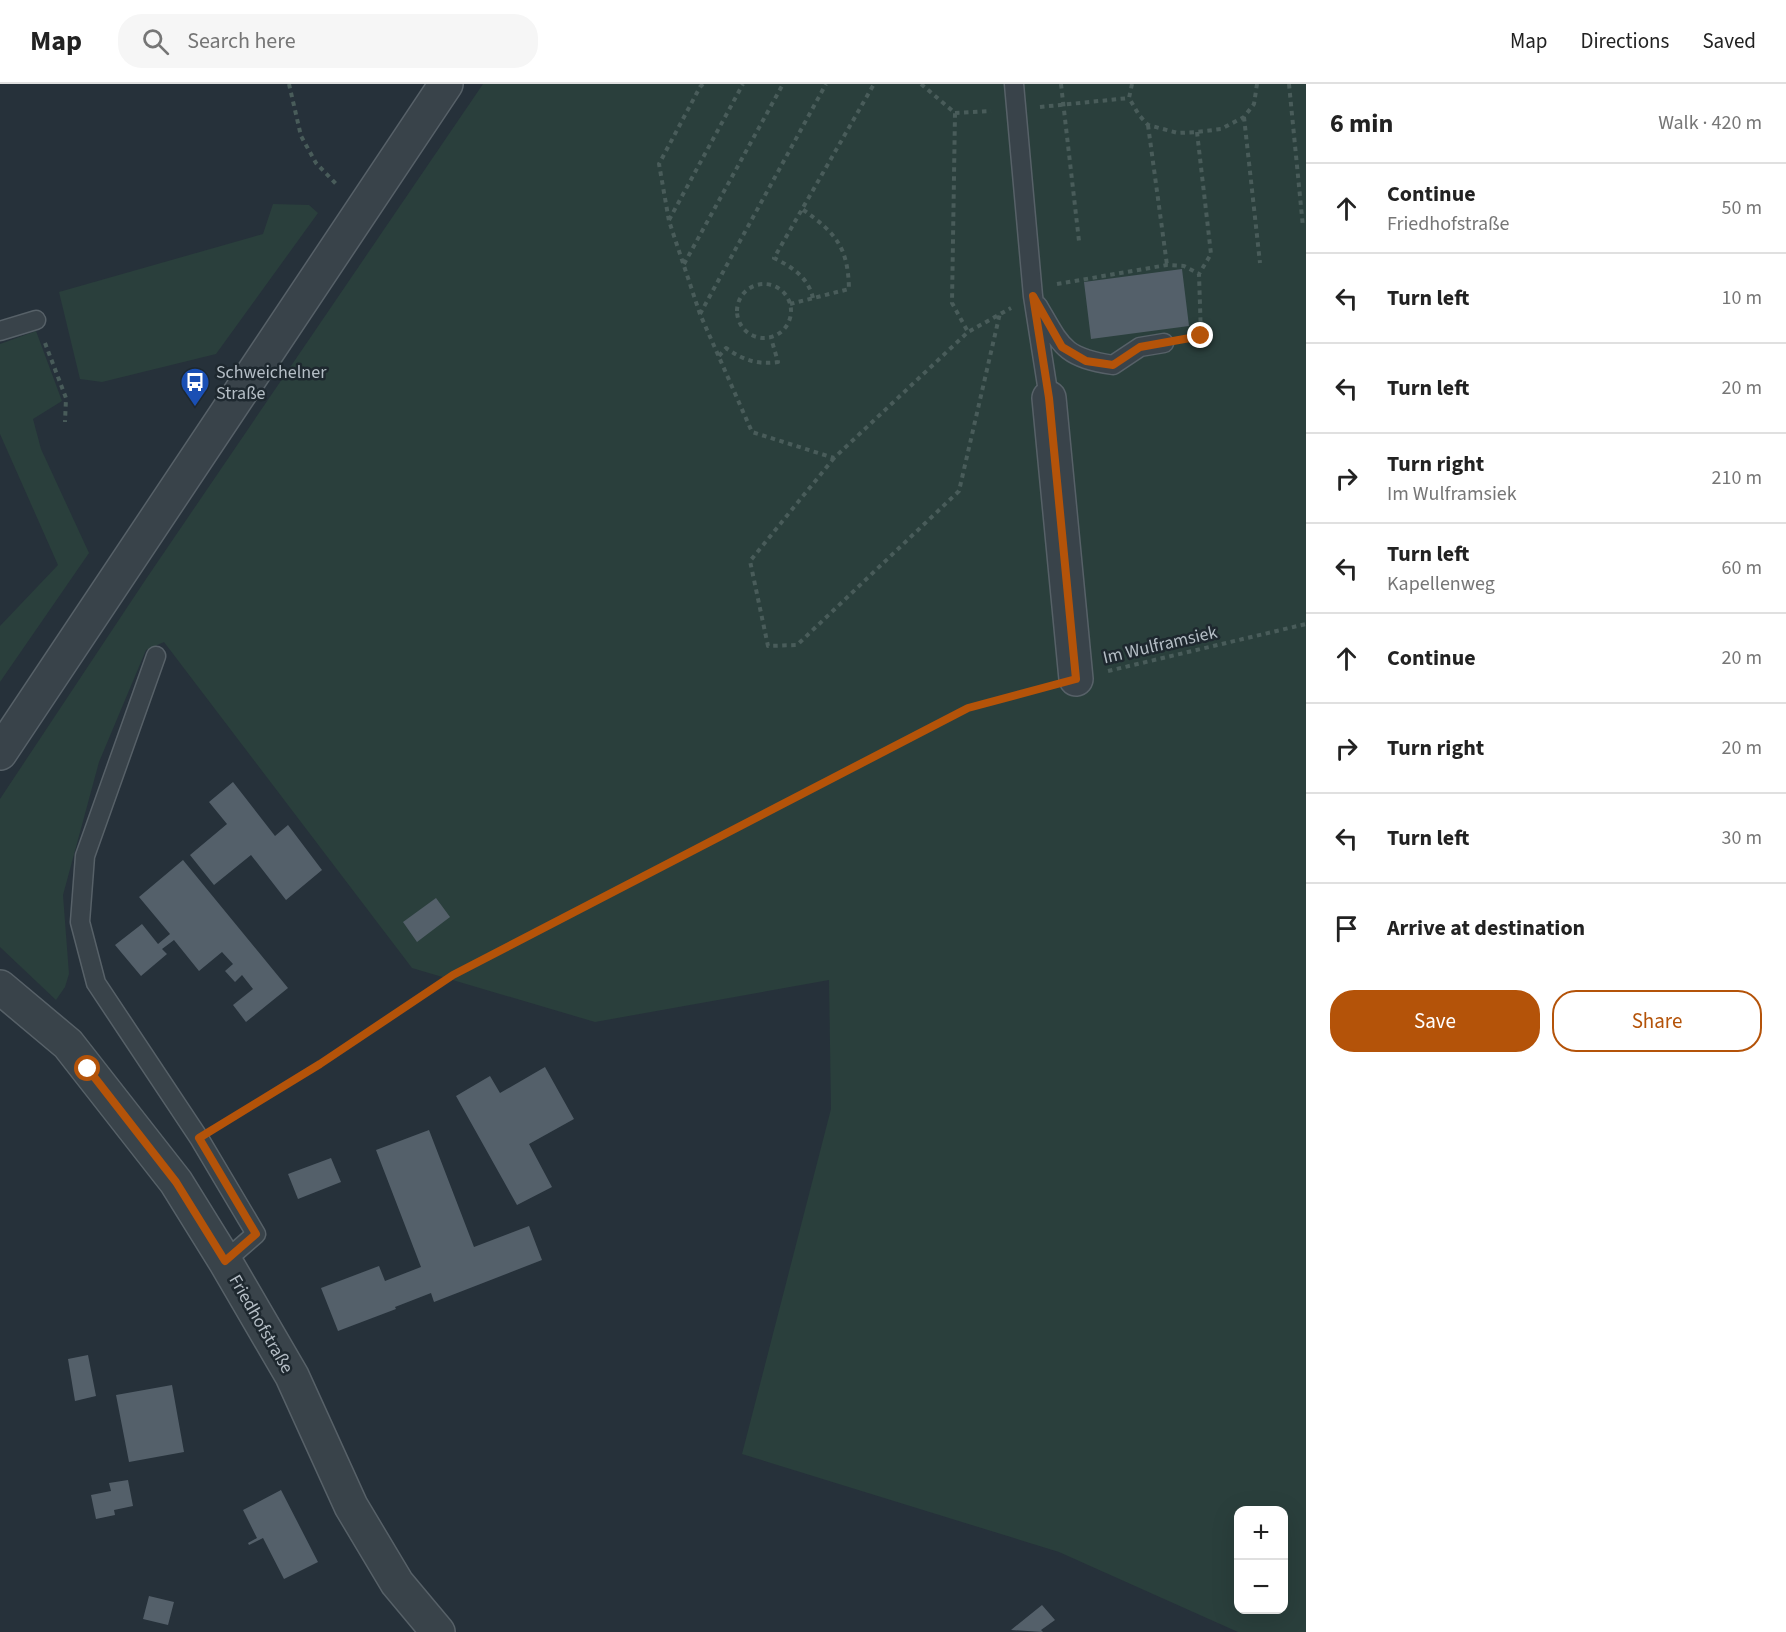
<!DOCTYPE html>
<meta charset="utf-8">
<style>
:root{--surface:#fff;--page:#f6f6f6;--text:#222;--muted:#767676;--line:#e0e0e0;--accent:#b45309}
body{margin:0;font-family:"Source Sans 3",sans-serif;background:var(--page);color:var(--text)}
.controls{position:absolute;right:18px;bottom:18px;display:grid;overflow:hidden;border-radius:12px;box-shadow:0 6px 24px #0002}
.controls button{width:54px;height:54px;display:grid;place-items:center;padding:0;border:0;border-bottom:2px solid var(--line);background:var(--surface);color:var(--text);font:30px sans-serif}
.stop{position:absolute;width:18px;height:18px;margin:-14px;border:4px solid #b45309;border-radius:50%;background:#fff}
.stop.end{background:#b45309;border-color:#fff;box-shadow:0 2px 6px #0008}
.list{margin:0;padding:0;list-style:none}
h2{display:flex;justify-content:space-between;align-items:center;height:78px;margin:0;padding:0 24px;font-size:26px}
h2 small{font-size:20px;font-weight:400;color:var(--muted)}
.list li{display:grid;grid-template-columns:39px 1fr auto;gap:18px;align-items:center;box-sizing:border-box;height:90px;padding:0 24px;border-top:2px solid var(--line)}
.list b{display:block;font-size:22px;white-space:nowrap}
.list p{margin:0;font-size:20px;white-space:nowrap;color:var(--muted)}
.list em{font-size:20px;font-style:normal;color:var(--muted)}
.actions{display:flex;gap:12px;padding:18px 24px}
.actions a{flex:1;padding:14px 0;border:2px solid var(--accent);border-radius:24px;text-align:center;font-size:21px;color:var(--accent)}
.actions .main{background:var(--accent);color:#fff}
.icon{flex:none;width:33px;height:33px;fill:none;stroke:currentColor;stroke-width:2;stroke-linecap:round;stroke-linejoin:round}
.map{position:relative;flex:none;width:1306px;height:1548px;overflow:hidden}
header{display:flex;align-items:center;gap:36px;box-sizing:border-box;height:84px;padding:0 30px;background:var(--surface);border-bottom:2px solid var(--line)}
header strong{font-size:28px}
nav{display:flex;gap:33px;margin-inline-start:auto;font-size:21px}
.search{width:420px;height:54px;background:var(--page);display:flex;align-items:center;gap:15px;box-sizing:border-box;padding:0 21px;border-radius:24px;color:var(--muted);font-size:22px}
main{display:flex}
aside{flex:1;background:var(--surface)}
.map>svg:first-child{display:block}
</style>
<header>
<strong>Map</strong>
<div class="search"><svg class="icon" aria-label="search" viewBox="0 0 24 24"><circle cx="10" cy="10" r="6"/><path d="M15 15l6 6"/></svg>Search here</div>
<nav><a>Map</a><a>Directions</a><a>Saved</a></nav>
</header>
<main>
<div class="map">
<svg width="1306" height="1548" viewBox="0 0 1306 1548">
<rect width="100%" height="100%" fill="#26313a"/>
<path fill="#2a3f3c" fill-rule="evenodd" d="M 483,0 L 1306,0 L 1306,1548 L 1238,1548 L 1059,1468 L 742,1370 L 831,1025 L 829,896 L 595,938 L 412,884 L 164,558 L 146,566 L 99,678 L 63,811 L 69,890 L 65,903 L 56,916 L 0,863 L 0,715 L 146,495 ZM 1238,1426 L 1284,1426 L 1284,1526 L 1238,1526 Z
M 273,120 L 309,121 L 318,129 L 216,270 L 102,298 L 80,295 L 59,208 L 263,150 Z
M 36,247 L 62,317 L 33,335 L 41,365 L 89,469 L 0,598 L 0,542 L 58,481 L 0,350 L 0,260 Z"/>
<path fill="#54606a" d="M 1182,185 L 1189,242 L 1091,255 L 1084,198 Z
M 233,698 L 275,752 L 288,741 L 322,786 L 286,816 L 251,771 L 214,801 L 190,771 L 227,740 L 209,718 Z
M 183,776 L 288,904 L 246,938 L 233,921 L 253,905 L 242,891 L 235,898 L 225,887 L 233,880 L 222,868 L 199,887 L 174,856 L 162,865 L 167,870 L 141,892 L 115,861 L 142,840 L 158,860 L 170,850 L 139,813 Z
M 436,814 L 450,833 L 417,858 L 403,838 Z
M 545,983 L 574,1035 L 529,1060 L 552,1103 L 517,1121 L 456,1012 L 490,992 L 500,1009 Z
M 429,1046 L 474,1163 L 529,1142 L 542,1176 L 434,1218 L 431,1209 L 395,1223 L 396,1225 L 338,1247 L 321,1204 L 379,1182 L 385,1197 L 421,1183 L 376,1066 Z
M 331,1074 L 341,1098 L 298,1115 L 288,1090 Z
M 88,1271 L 96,1312 L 75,1317 L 68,1275 Z
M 172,1301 L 184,1368 L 129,1378 L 116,1311 Z
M 128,1396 L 133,1422 L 114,1426 L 115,1431 L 96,1435 L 91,1411 L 111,1407 L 109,1399 Z
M 281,1406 L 318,1478 L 284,1495 L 263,1454 L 249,1461 L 248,1459 L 257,1454 L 243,1426 Z
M 149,1512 L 174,1518 L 168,1541 L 143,1535 Z
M 1042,1521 L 1055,1536 L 1041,1546 L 1043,1548 L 1011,1546 Z"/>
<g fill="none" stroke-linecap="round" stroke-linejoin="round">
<g stroke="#576168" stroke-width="21">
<path id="service" d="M 1014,0 L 1033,212 L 1049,314
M 1038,222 C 1062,263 1063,273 1113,281 L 1140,263 L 1164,259
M 0,247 L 36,236
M 156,572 L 85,772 L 80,838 L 96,899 L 199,1054 L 256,1150 L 225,1177"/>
</g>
<g stroke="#576168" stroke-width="36">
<path id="minor" d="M 1049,314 L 1076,595
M 0,903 L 68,960 L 176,1098 L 225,1177 L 292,1292 L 351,1422 L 397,1499 L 438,1548"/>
</g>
<g stroke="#576168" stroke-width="36">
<path id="tertiary" d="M 0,669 L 446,0"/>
</g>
<path stroke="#495c5a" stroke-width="4" stroke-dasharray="4.5 4.5" stroke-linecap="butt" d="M 289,0 L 301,52 L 316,79 L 338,102
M 703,0 L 700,3 L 659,80 L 669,137 L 700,230 L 752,348 L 834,374 L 968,248 L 1011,224
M 921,0 L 955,29 L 952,219 L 968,248
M 1061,0 L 1079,157
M 1132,0 L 1129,14 L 1139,31 L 1148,41 L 1178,49 L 1197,48 L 1221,45 L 1244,33 L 1254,20 L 1257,0
M 1289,0 L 1303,143
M 1040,23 L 1129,14
M 955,29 L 991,27
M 1244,33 L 1260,179
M 1148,41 L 1167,181
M 1197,48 L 1211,170 L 1199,190
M 669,136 L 743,0
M 684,180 L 783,0
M737 227a27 27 0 1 1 54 0a27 27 0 1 1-54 0Z
M 1057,200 L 1167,181 L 1184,182 L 1199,190 L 1201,252 L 1189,255
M 813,214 C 808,193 792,183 774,174 L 874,0
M 790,220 L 849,205 C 848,163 836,149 802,125
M 700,230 L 826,0
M 45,259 L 66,314 L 65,338
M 719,272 L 726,264 C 743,276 757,281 778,278 L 771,254
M 834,374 L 750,477 L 768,562 L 797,561 L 959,407 L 1000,229
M 1108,587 L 1306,540
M 220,1041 L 320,980 L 453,891 L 968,624 L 1046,603"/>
<use href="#service" stroke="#39434a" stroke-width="18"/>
<use href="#minor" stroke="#39434a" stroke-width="33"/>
<use href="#tertiary" stroke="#39434a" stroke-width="33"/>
</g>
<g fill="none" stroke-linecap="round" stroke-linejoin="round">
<path stroke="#b45309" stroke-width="8" d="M 88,985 L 176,1098 L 225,1177 L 256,1150 L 199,1054 L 320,980 L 453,891 L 968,624 L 1076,595 L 1049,314 L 1033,212 L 1062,263 L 1086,277 L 1113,281 L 1140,263 L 1201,252"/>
</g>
<defs>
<g id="bus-pin" transform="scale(1.5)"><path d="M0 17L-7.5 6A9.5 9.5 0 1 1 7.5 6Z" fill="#1a4fb4" stroke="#1e282f"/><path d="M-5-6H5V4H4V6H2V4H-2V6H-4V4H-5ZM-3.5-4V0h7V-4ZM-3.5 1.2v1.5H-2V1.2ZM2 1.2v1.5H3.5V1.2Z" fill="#fff"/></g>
</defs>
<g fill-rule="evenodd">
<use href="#bus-pin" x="195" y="298"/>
</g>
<g text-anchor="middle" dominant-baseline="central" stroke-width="5" stroke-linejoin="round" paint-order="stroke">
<g font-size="18" fill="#b5bec6" stroke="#1e282f" text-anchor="start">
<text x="216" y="288">Schweichelner<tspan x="216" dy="21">Straße</tspan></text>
</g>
<g font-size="18" fill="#b5bec6" stroke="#1e282f">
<text transform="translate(1160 561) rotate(-13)">Im Wulframsiek</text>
<text transform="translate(261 1240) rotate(60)">Friedhofstraße</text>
</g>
</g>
</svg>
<div class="controls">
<button>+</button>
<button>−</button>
</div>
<div class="stop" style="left:88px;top:985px"></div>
<div class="stop end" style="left:1201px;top:252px"></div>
</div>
<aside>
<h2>6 min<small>Walk · 420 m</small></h2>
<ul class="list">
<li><svg class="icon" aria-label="ahead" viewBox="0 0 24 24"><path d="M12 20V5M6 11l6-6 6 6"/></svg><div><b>Continue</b><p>Friedhofstraße</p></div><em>50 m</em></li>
<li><svg class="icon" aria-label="left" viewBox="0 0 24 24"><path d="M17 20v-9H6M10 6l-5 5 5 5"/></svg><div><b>Turn left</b></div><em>10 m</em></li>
<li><svg class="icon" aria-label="left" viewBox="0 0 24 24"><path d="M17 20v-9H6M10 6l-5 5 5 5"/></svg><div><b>Turn left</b></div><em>20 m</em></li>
<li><svg class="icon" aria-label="right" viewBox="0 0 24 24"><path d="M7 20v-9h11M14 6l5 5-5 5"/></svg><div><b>Turn right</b><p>Im Wulframsiek</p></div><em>210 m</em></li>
<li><svg class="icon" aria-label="left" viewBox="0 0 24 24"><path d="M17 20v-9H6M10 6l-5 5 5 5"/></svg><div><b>Turn left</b><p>Kapellenweg</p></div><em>60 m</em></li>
<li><svg class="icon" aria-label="ahead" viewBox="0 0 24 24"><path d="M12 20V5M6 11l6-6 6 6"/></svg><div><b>Continue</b></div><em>20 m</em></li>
<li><svg class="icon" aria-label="right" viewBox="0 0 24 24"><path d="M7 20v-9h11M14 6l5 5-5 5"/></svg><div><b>Turn right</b></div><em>20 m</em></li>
<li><svg class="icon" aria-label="left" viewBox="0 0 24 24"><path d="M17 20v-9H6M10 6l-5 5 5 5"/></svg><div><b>Turn left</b></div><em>30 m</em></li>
<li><svg class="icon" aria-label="arrive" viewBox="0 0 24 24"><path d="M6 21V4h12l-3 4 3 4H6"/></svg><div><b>Arrive at destination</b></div></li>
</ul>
<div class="actions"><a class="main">Save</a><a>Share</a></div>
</aside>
</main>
